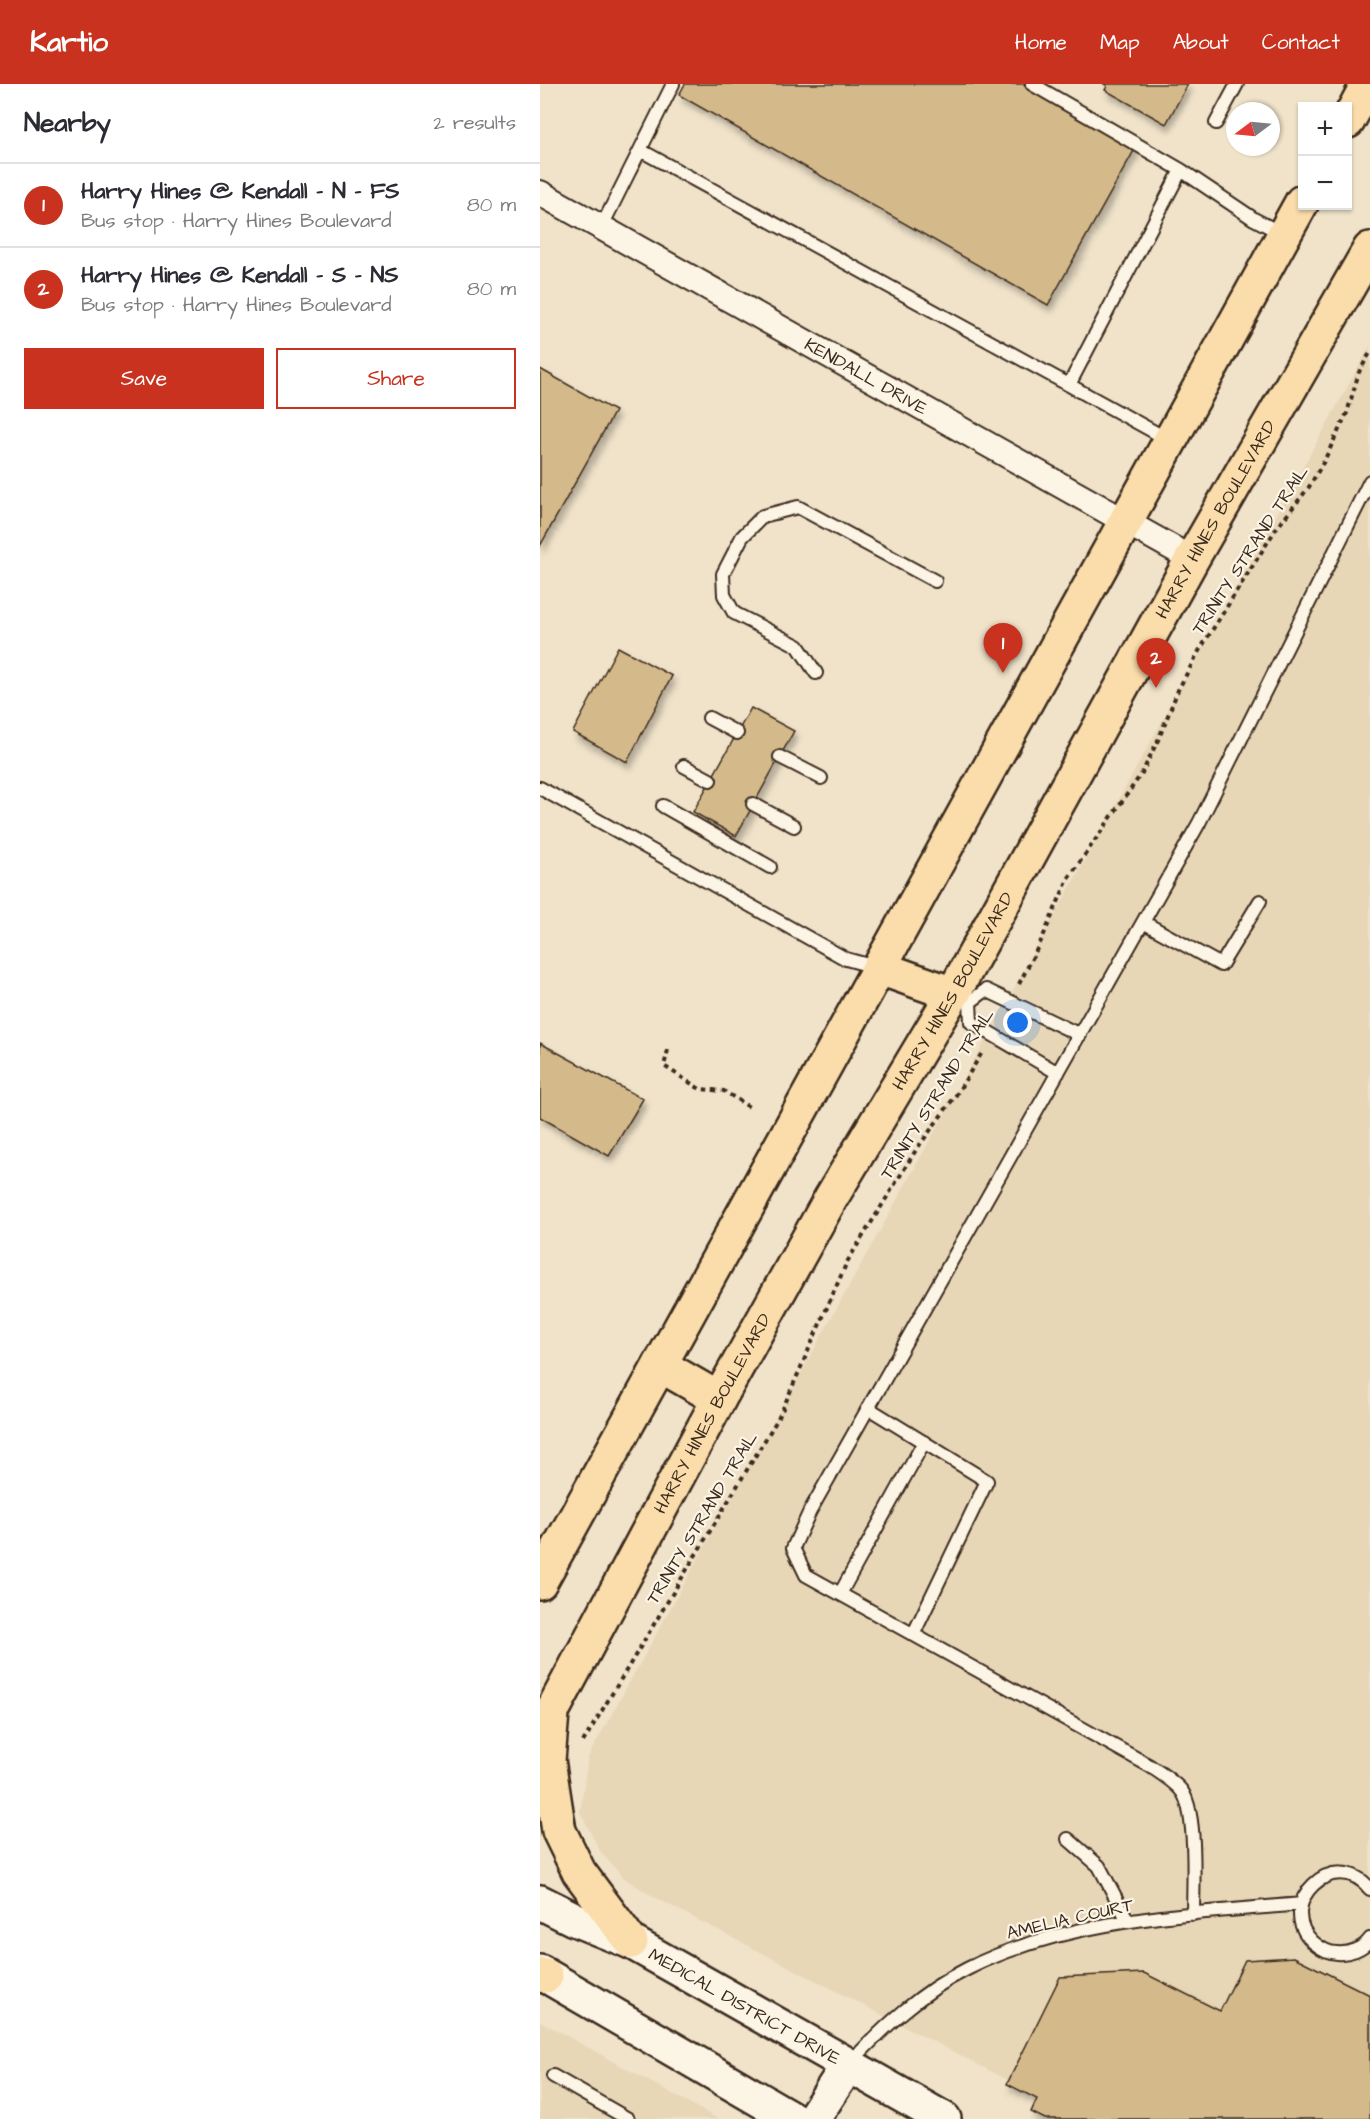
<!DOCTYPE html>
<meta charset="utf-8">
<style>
:root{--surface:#fff;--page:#f7f7f7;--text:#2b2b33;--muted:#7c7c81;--line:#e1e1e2;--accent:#c8321e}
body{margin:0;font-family:"Architects Daughter",sans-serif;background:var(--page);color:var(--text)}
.controls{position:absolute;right:18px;top:18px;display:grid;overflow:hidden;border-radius:0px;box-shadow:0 2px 4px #0004}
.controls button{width:54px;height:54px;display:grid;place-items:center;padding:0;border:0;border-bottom:2px solid var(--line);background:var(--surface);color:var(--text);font:30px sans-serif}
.compass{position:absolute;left:686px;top:18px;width:54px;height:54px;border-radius:50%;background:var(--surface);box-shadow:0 2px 4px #0004;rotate:254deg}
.you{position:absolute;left:478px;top:939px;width:21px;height:21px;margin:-15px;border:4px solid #fff;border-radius:50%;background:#1a73e8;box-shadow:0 0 0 9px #1a73e833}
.badge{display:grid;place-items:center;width:39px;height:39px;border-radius:50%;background:var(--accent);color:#fff;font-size:20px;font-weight:700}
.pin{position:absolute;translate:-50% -50px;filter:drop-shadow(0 2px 3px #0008)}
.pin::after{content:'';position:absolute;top:32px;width:21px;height:18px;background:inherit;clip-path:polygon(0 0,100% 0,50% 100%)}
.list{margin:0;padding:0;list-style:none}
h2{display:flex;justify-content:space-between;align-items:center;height:78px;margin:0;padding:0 24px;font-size:26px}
h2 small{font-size:20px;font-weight:400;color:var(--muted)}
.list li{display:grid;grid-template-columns:39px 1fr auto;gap:18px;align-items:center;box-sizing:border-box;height:84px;padding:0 24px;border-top:2px solid var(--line)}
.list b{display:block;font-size:22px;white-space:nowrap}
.list p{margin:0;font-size:20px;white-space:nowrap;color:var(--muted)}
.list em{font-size:20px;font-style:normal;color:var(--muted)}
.actions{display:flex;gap:12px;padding:18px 24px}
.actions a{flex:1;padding:14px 0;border:2px solid var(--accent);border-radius:0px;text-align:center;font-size:21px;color:var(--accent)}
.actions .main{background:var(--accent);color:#fff}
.map{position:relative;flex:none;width:830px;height:2035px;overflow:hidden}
header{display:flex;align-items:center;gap:36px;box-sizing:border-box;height:84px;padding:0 30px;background:var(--accent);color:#fff}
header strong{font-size:28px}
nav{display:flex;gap:33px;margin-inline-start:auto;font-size:21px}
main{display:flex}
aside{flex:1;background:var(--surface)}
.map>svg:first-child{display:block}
</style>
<header>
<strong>Kartio</strong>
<nav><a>Home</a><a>Map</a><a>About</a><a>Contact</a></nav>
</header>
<main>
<aside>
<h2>Nearby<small>2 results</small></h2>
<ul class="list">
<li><span class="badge">1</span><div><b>Harry Hines @ Kendall - N - FS</b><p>Bus stop · Harry Hines Boulevard</p></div><em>80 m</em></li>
<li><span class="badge">2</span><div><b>Harry Hines @ Kendall - S - NS</b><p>Bus stop · Harry Hines Boulevard</p></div><em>80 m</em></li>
</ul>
<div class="actions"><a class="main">Save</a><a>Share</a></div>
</aside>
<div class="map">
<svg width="830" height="2035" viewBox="0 0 830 2035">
<defs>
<filter id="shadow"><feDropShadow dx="3.5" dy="6" stdDeviation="3" flood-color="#0004"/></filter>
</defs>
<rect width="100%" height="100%" fill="#f0e3ca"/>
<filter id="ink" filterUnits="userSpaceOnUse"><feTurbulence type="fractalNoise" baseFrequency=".0167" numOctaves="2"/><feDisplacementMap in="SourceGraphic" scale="12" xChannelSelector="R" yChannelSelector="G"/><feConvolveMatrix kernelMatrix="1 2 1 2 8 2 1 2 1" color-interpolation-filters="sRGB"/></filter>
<g filter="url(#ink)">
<path fill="#e8d7b7" d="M 830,262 L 830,2035 L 543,2035 L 112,1812 L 84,1794 L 61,1769 L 40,1728 L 48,1673 Z
M 0,1937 L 178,2035 L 0,2035 Z"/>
<path fill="#d4ba8a" stroke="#3b2a1e" stroke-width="1.5" filter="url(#shadow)" d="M 145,0 L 485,0 L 596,63 L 508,221 L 139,11 Z
M 564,0 L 648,0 L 626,40 L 565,6 L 567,2 Z
M 0,285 L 75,327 L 0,462 Z
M 78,563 L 132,592 L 87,678 L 33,648 Z
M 211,624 L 254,647 L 196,752 L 153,728 Z
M 0,959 L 103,1015 L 69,1072 L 0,1033 Z
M 754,1873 L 830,1911 L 830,2035 L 505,2035 L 491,2028 L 497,2015 L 467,2000 L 520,1893 L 604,1889 L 680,1927 L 705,1876 Z"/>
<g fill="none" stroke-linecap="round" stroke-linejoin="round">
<g stroke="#3b2a1e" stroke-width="16">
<path id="lane" d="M 492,0 L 641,86
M 676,39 L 697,0
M 100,66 L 133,0
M 61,144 L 100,66 L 529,301
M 629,356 L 529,301 L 641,86 L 714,135 L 743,150
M 276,589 L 258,562 L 194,529 L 184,511 L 183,490 L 202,453 L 223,432 L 258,423 L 395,497
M 169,634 L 197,649
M 240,673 L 281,694
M 144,682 L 170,696
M 0,704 L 306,875 L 339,884
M 213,720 L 254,742
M 123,722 L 230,783
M 603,838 L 681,881 L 720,817
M 430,918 L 446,906 L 540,951
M 430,918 L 431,938 L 518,989
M 328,1324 L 447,1397 L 374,1549
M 300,1510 L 384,1358
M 528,1755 L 559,1782 L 588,1837
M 830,1805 C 795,1761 733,1820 773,1858 C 780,1864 788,1869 797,1869 C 809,1870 823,1865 830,1855
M 653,1830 C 653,1804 658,1723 640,1705 C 632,1696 620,1689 610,1682 L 266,1491 L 253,1464 L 270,1427 L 659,739 L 830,397
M 310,1979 C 344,1943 381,1908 427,1885 C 527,1834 651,1830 761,1820
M 13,1992 L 88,2035"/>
</g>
<g stroke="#3b2a1e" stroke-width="28">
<g id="street">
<path id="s1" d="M 0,109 L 652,475"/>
</g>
</g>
<g stroke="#3b2a1e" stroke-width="38">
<g id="secondary">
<path id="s2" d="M 0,1818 L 34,1835 L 91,1858 L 404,2035"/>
<path d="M 0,1888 L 253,2035"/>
<path d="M 273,2035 L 308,1981"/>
</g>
</g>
<g stroke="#3b2a1e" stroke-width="38">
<g id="primary">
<path d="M 808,37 L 828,0"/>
<path d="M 340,884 L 413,910"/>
<path d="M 120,1281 L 179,1315"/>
<path d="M 0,1498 L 762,118"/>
<path d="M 12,1629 L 8,1676 L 19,1747 L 39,1788 L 91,1858"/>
<path id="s3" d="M 0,1650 L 179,1315 L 291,1114 L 413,910 L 652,475 L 830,165"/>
<path d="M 0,1891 L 6,1892"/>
</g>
</g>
<path stroke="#3b2a1e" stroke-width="4" stroke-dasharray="4.5 4.5" stroke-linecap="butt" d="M 479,900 L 502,855 L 528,795 L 602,689 L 619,654 L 638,606 L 659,567 L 736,445 L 769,403 L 784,377 L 807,329 L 819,288 L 830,269
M 128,966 L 124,982 L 160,1005 L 184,1007 L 212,1025
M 43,1658 L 240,1331 L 307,1178 L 376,1066 L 416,1011 L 443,967"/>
<use href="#lane" stroke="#fcf5e5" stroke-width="12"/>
<use href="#street" stroke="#fcf5e5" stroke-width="24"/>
<use href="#secondary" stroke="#fcf5e5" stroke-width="33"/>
<use href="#primary" stroke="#faddab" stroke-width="33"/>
</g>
</g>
<g text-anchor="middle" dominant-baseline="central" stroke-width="4.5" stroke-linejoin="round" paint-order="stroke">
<g font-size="18" fill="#3b2a1e" stroke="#fcf5e5">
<text stroke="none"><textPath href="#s1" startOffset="374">KENDALL DRIVE</textPath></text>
<text stroke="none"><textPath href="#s3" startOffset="1390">HARRY HINES BOULEVARD</textPath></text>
<text transform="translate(710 466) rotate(-57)">TRINITY STRAND TRAIL</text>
<text stroke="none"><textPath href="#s3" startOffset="850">HARRY HINES BOULEVARD</textPath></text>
<text transform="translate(397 1010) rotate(-58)">TRINITY STRAND TRAIL</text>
<text stroke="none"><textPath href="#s3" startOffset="364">HARRY HINES BOULEVARD</textPath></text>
<text transform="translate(162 1434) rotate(-59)">TRINITY STRAND TRAIL</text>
<text transform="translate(530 1835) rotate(-13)">AMELIA COURT</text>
<text stroke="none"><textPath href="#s2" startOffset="230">MEDICAL DISTRICT DRIVE</textPath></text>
</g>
</g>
</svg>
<div class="controls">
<button>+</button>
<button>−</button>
</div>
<svg class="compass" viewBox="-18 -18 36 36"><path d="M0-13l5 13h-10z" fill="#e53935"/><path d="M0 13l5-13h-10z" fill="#7c7c81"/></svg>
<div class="you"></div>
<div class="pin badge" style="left:463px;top:589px">1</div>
<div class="pin badge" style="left:616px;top:604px">2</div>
</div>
</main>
